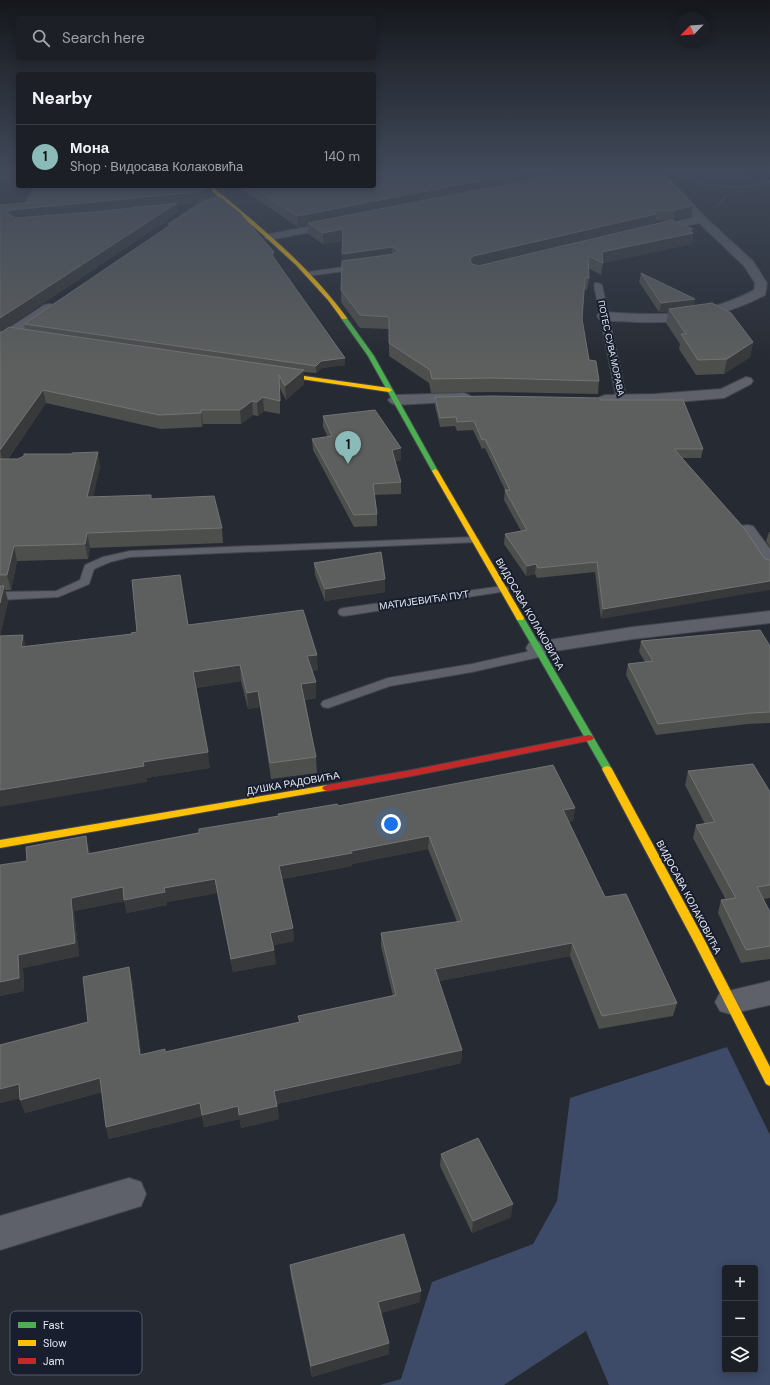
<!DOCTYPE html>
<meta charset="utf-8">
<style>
:root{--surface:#1c2026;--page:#25282e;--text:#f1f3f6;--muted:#a0a3a7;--line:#3a3e43;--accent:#8bbbb9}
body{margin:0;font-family:"DM Sans",sans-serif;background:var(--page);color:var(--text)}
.controls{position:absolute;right:12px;bottom:12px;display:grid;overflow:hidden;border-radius:4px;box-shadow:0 2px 10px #0003}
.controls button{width:36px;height:36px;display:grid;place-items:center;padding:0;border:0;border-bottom:1px solid var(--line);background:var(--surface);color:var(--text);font:20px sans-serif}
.compass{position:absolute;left:674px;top:12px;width:36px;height:36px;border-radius:50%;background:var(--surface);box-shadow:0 2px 10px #0003;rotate:245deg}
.you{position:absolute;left:391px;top:824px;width:14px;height:14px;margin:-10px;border:3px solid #fff;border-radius:50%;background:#1a73e8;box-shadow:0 0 0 6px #1a73e833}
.badge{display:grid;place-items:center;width:26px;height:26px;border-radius:50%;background:var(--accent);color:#111;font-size:13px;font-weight:700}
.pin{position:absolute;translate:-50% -33px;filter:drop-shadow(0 1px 2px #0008)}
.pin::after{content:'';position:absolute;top:21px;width:14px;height:12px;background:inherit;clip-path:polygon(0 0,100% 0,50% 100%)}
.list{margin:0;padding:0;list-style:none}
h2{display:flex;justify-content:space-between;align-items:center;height:52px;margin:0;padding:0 16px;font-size:17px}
h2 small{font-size:13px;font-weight:400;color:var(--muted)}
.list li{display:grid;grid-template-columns:26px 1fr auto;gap:12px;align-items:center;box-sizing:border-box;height:64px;padding:0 16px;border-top:1px solid var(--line)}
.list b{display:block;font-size:15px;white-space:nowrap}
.list p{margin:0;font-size:13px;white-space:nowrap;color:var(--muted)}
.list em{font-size:13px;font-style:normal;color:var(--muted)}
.icon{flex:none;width:22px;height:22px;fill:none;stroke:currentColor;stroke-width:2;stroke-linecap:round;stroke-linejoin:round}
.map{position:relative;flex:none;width:770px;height:1385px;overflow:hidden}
.search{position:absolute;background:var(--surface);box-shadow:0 2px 10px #0003;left:16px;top:16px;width:360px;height:44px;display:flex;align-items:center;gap:10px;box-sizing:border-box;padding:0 14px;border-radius:4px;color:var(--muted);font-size:15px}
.panel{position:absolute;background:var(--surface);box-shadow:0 2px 10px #0003;left:16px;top:72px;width:360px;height:116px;border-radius:4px}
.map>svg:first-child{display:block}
</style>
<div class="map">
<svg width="770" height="1385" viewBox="0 0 770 1385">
<rect width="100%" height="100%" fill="#262a32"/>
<path fill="#3d4a68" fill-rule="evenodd" d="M 727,1047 L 770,1135 L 770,1385 L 609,1385 L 586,1331 L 504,1385 L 380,1385 L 401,1379 L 432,1282 L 533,1244 L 557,1201 L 570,1098 ZM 725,1268 L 755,1268 L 755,1370 L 725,1370 Z"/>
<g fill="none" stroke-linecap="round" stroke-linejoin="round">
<path fill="#060e2c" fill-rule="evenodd" d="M 741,172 L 770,172 L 770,180 L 744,175 Z"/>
<g stroke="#42464d" stroke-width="2">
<path id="lane" d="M 357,265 L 361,267 L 360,269 L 308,276 L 304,274 L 308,272 Z
M 595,283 L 598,283 L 602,285 L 627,401 L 622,404 L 617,401 L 594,285 Z
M 474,537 L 479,540 L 478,542 L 130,557 L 110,562 L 94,569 L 89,584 L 58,597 L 0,600 L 0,592 L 56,591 L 80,580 L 85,565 L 103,557 L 130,551 Z
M 503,586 L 507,587 L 509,589 L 507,591 L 344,616 L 340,615 L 338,612 L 340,609 L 344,608 Z
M 540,649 L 544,650 L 546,653 L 544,656 L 472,672 L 390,686 L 328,708 L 323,707 L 321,704 L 323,701 L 388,678 L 472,664 Z"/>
</g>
<g stroke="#42464d" stroke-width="2">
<path id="street" d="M 653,172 L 663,172 L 705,217 L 753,261 L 767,283 L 765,295 C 724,317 682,324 636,322 C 624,321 611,322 599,319 L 597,316 L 599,313 L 604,312 C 660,316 703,317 754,290 L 755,283 L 744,266 L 699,223 L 652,234 L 648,233 L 646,231 L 648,229 L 694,217 Z
M 220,194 L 225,197 L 178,226 L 174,227 L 168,224 L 202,201 Z
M 337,221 L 341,222 L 343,224 L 341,226 L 270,240 L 266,239 L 264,237 L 266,235 L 270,234 Z
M 49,304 L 54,305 L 56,308 L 54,311 L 5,343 L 0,344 L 0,334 L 44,305 Z
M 746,377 L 751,378 L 753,381 L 751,384 L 724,398 L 655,404 L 605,405 L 600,403 L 597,400 L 600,397 L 605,395 L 655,394 L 721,389 Z
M 464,393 L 469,395 L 472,398 L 469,401 L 396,405 L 391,403 L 388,400 L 391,397 L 396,395 Z
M 747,525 L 753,526 L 770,549 L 770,569 L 763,567 L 738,530 L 741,526 Z
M 770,611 L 770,623 L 633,639 L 536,654 L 529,653 L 526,648 L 529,643 L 536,642 L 633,627 Z
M 770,981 L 770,1005 L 730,1014 L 720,1011 L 715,1002 L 720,993 Z
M 129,1178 L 141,1182 L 146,1194 L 141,1206 L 0,1250 L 0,1216 Z"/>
</g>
<g stroke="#42464d" stroke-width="2">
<path id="fast" d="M 342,317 L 346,317 L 374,356 L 438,471 L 437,472 L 433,472 L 432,471 L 368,356 L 341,318 Z
M 517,616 L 523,616 L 524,618 L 612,769 L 610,771 L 604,771 L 516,618 Z"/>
</g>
<g stroke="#42464d" stroke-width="2">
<path id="slow" d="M 206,186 L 211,186 C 260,226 309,266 347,318 L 346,319 L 342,319 L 328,300 L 296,265 L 261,233 Z
M 276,372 L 389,388 L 392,390 L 389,392 L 274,375 L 273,374 Z
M 435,469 L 438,471 L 524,618 L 523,620 L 517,620 L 516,618 L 432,471 Z
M 607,766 L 610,767 L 612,769 L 704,939 L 770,1067 L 770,1086 L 766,1084 L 695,944 L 602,769 L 604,767 Z
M 327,785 L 330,786 L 332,788 L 330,790 L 0,848 L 0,840 Z"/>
</g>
<g stroke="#42464d" stroke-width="2">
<path id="jam" d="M 589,735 L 592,736 L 594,738 L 592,740 L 412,776 L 327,791 L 324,790 L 322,788 L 324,786 L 327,785 L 412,770 Z"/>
</g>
<path stroke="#61646a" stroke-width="1.5" stroke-dasharray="1 1" stroke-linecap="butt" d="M 696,183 C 721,187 745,191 770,182
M 718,206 L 726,195 L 744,190"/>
<use href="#lane" fill="#5e6169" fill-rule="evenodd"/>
<use href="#street" fill="#5e6169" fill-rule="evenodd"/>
<use href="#fast" fill="#4caf50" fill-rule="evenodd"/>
<use href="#slow" fill="#ffc107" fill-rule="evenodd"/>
<use href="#jam" fill="#c62828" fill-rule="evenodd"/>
</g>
<path fill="#4d4f4c" d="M 645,172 L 691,216 L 673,220 L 655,221 L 655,224 L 693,229 L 693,233 L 692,244 L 603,263 L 601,275 L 588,268 L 589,278 L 587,290 L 584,289 L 582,319 L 589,360 L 599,381 L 598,394 L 491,392 L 431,393 L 429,383 L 389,356 L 389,329 L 360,328 L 341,302 L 341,290 L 342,241 L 323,244 L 308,234 L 308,225 L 298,227 L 237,186 L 374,186 Z
M 212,196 L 199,203 L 177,205 L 178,213 L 0,332 L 25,330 L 24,324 L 274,259 L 345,365 L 322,368 L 316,373 L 304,372 L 304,384 L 286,400 L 280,388 L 280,414 L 264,411 L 258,416 L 253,415 L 241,424 L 203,424 L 202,427 L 161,429 L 46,403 L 8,459 L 100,466 L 93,497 L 152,499 L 222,528 L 223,543 L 90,548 L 88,559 L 17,561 L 11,590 L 5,590 L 8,601 L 0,636 L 0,205 L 26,203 Z
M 641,273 L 695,299 L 693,306 L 753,342 L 750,357 L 724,374 L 696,375 L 679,349 L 680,344 L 666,323 L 668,312 L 659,312 L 639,282 Z
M 435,397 L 601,400 L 703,449 L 701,458 L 682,458 L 601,619 L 595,572 L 537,578 L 535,574 L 526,576 L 504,544 L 505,534 L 521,531 L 504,500 L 505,490 L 485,448 L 482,449 L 473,430 L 457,431 L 455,426 L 440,427 L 435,406 Z
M 323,416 L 401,460 L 395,461 L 401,482 L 401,494 L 374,495 L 377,514 L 377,526 L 354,527 L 313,450 L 312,439 L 328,437 L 323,427 Z
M 769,532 L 770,532 L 770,547 L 766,541 Z
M 314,563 L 385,592 L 325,601 L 315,575 Z
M 188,625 L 318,670 L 312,671 L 316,698 L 305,700 L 316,757 L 317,773 L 271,779 L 260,707 L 248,709 L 241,681 L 196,688 L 210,768 L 146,778 L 147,782 L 26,646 L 132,634 Z
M 641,641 L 770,646 L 770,723 L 748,724 L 656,735 L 626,675 L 628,664 L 645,662 L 639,652 Z
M 688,771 L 770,792 L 770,898 L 763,899 L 770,912 L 770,959 L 741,963 L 718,913 L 721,900 L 726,900 L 693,838 L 696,825 L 705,824 L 685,785 Z
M 338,806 L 575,808 L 573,821 L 568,822 L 605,897 L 677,1003 L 673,1016 L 599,1029 L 570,956 L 439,981 L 462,1050 L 461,1063 L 277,1104 L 279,1119 L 241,1128 L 240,1119 L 204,1127 L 202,1116 L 109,1139 L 106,1127 L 102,1092 L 25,1113 L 20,1100 L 20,1098 L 0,1103 L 0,1045 L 88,1022 L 132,980 L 141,1054 L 166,1052 L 299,1022 L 298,1016 L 393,996 L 381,946 L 381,933 L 457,922 L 428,849 L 352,864 L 352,866 L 282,879 L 293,928 L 294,941 L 273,945 L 276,964 L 233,972 L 217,893 L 167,902 L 167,905 L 127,913 L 124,901 L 74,911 L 79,956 L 23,968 L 24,991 L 0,996 L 27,861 L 89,849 L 90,853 Z
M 441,1154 L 511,1217 L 472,1233 L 440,1166 Z
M 290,1265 L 420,1302 L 381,1313 L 389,1343 L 389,1354 L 312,1377 L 291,1277 Z"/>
<path fill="#37393a" d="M 525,172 L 576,172 L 308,223 L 308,225 L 298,227 L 297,216 Z
M 212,186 L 212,196 L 199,203 L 177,205 L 178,213 L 0,332 L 0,318 L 7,213 L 10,210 Z
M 693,205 L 691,216 L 673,220 L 675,210 Z
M 656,214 L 655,225 L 473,268 L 470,260 L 473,256 Z
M 343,229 L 343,241 L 323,244 L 323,233 Z
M 693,229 L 693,233 L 692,244 L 603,263 L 602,252 Z
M 392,247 L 392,259 L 342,266 L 342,254 Z
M 274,252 L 274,259 L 272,255 Z
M 695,299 L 693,309 L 669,309 L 668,312 L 659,312 L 661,303 Z
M 753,342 L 750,357 L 724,374 L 727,359 Z
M 345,358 L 345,365 L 322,368 L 316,373 L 316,366 L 321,361 Z
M 304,370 L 304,384 L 286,400 L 285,386 Z
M 279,375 L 280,388 L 280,414 L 280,401 Z
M 43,390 L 46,403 L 4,464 L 0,450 Z
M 263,397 L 264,411 L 258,416 L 257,402 Z
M 252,401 L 253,415 L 241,424 L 240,410 Z
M 201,410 L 203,424 L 202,427 L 201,413 Z
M 401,448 L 401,460 L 392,461 L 392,450 Z
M 98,452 L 100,466 L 90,512 L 87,497 Z
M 87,533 L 90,548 L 88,559 L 85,544 Z
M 14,546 L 17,561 L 11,590 L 7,575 Z
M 536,564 L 535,574 L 526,576 L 527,566 Z
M 385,579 L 385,592 L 325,601 L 325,589 Z
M 770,581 L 770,590 L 601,619 L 603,609 Z
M 4,586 L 8,601 L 0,636 L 0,603 Z
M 23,635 L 27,650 L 21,647 Z
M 317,655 L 318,670 L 308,672 L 307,656 Z
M 240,665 L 241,681 L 195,688 L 193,672 Z
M 316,682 L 316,698 L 302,700 L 301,684 Z
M 258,691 L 260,707 L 248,709 L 247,693 Z
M 208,752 L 210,768 L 146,778 L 147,782 L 0,807 L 0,790 L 143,762 Z
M 575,808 L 573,821 L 561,823 L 563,810 Z
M 86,836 L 89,849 L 91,867 L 88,854 Z
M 429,836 L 428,849 L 352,864 L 352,866 L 280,879 L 279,866 Z
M 215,879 L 217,893 L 167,902 L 167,905 L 127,913 L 124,901 L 74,911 L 79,956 L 23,968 L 24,991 L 0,996 L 0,982 L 18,955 L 71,898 L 123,887 L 164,888 Z
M 293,928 L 294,941 L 272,946 L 270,933 Z
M 572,943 L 570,956 L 435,982 L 435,969 Z
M 274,950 L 276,964 L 233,972 L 231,959 Z
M 129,967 L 132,980 L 143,1068 L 140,1055 Z
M 462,1050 L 461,1063 L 276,1104 L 274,1091 Z
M 100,1078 L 104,1091 L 25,1113 L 20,1100 Z
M 19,1084 L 24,1097 L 0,1103 L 0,1089 Z
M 200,1103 L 238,1106 L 240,1119 L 204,1127 L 202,1116 L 109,1139 L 106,1127 Z
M 277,1106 L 279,1119 L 241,1128 L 239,1115 Z
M 513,1204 L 511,1217 L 472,1233 L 473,1221 Z
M 421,1291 L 420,1302 L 379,1314 L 378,1302 Z
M 389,1343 L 389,1354 L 312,1377 L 311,1366 Z"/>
<path fill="#5d5f5e" stroke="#727475" d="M 374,172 L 525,172 L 297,216 L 251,186 L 374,186 Z
M 570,172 L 645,172 L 648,173 L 654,172 L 659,172 L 674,186 L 693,205 L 675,210 L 649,211 L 656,214 L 473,256 L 470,260 L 472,264 L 478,266 L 672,220 L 693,229 L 688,230 L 693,233 L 602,252 L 603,263 L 588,256 L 589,278 L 585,278 L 582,319 L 589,360 L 596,361 L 599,381 L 492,378 L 432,379 L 430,370 L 389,343 L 389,317 L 360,315 L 341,290 L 342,261 L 395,254 L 398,250 L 392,247 L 342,254 L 343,229 L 323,233 L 308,223 Z
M 34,186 L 211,186 L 198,192 L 10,210 L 7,213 L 15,218 L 94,212 L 177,203 L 0,318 L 0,205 L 26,203 Z
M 220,197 L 240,213 L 274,252 L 272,255 L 345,358 L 321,361 L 316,366 L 24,324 L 191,211 Z
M 641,273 L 695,299 L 661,303 Z
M 712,303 L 731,313 L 753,342 L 727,359 L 698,360 L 681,334 L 686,334 L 669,309 Z
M 9,327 L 304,370 L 285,386 L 279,375 L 280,401 L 263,397 L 257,402 L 252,401 L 240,410 L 201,410 L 201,413 L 159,415 L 43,390 L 0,450 L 0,332 L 2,332 Z
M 492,396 L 600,398 L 601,400 L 683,400 L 703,449 L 674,449 L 744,528 L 765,559 L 770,560 L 770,581 L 603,609 L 597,562 L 538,568 L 536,564 L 527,566 L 505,534 L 527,530 L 505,490 L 510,490 L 485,439 L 482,440 L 474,421 L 457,422 L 456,417 L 440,418 L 435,397 Z
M 375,410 L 401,448 L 392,450 L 401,482 L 373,484 L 377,514 L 354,515 L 312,439 L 332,436 L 323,416 Z
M 98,452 L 87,497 L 151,495 L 151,499 L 214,496 L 222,528 L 87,533 L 85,544 L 14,546 L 7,575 L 0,575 L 0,459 L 18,459 L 24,456 L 24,454 L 72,454 L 72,453 Z
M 381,552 L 385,579 L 325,589 L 314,563 Z
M 180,575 L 188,625 L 303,610 L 317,655 L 307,656 L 316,682 L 301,684 L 316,757 L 270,763 L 258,691 L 247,693 L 240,665 L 193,672 L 208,752 L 143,762 L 144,766 L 0,790 L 0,636 L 23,635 L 21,647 L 132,634 L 131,633 L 137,632 L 132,580 Z
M 0,586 L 4,586 L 0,603 Z
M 760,630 L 770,646 L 770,712 L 751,713 L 658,724 L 628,664 L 653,661 L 641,641 Z
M 753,764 L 770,792 L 770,885 L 757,887 L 770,912 L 770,946 L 746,950 L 721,900 L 736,898 L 696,825 L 715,822 L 688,771 Z
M 553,765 L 575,808 L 563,810 L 605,897 L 626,894 L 677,1003 L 602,1016 L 572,943 L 435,969 L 462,1050 L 274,1091 L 277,1106 L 239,1115 L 238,1106 L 202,1115 L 200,1103 L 106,1127 L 100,1078 L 20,1100 L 19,1084 L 0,1089 L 0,1045 L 88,1022 L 83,977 L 129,967 L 140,1055 L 165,1049 L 165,1052 L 300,1022 L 298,1016 L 396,995 L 381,933 L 462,921 L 429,836 L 351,851 L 352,853 L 279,866 L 293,928 L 270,933 L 274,950 L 231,959 L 215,879 L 164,888 L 165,892 L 124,900 L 123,887 L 71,898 L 75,943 L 18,955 L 19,978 L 0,982 L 0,865 L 27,861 L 26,847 L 86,836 L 88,854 L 199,833 L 199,829 L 279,816 L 278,814 L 337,804 L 338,806 Z
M 478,1138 L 513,1204 L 473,1221 L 441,1154 Z
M 404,1234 L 421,1291 L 378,1302 L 389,1343 L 311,1366 L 290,1265 Z"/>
<linearGradient id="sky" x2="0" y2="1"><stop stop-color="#15171c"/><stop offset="0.47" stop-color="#414a5a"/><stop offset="1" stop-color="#414a5a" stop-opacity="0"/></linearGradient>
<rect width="770" height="366" fill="url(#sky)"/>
<g text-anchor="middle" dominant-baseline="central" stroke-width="4" stroke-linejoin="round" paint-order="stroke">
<g font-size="9" fill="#e3e8f3" stroke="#181e2d">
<text transform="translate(611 348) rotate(78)">ПОТЕС СУВА МОРАВА</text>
</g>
<g font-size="10" fill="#e3e8f3" stroke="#181e2d">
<text transform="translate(424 600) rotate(-8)">МАТИЈЕВИЋА ПУТ</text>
<text transform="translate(530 614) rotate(60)">ВИДОСАВА КОЛАКОВИЋА</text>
<text transform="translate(293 783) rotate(-10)">ДУШКА РАДОВИЋА</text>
<text transform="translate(689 897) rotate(62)">ВИДОСАВА КОЛАКОВИЋА</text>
</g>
</g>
<rect x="10" y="1311" width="132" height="64" rx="6" fill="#181e2d" stroke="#555b68" stroke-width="1"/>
<rect x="18" y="1322" width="18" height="6" fill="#4caf50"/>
<rect x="18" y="1340" width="18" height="6" fill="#ffc107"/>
<rect x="18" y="1358" width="18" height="6" fill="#c62828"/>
<g font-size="11" fill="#e3e8f3">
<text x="43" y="1329">Fast</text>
<text x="43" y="1347">Slow</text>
<text x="43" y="1365">Jam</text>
</g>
</svg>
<div class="controls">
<button>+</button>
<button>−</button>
<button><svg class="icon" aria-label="layers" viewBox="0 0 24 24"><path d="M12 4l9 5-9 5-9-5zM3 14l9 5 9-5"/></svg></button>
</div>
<svg class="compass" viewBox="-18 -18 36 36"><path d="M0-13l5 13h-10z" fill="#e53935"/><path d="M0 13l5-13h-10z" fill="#a0a3a7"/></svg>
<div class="you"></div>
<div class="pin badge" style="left:348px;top:464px">1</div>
<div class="search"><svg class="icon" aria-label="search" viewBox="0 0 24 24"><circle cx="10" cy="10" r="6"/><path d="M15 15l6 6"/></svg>Search here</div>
<section class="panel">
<h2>Nearby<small></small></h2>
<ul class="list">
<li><span class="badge">1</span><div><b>Мона</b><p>Shop · Видосава Колаковића</p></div><em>140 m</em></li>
</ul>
</section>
</div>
